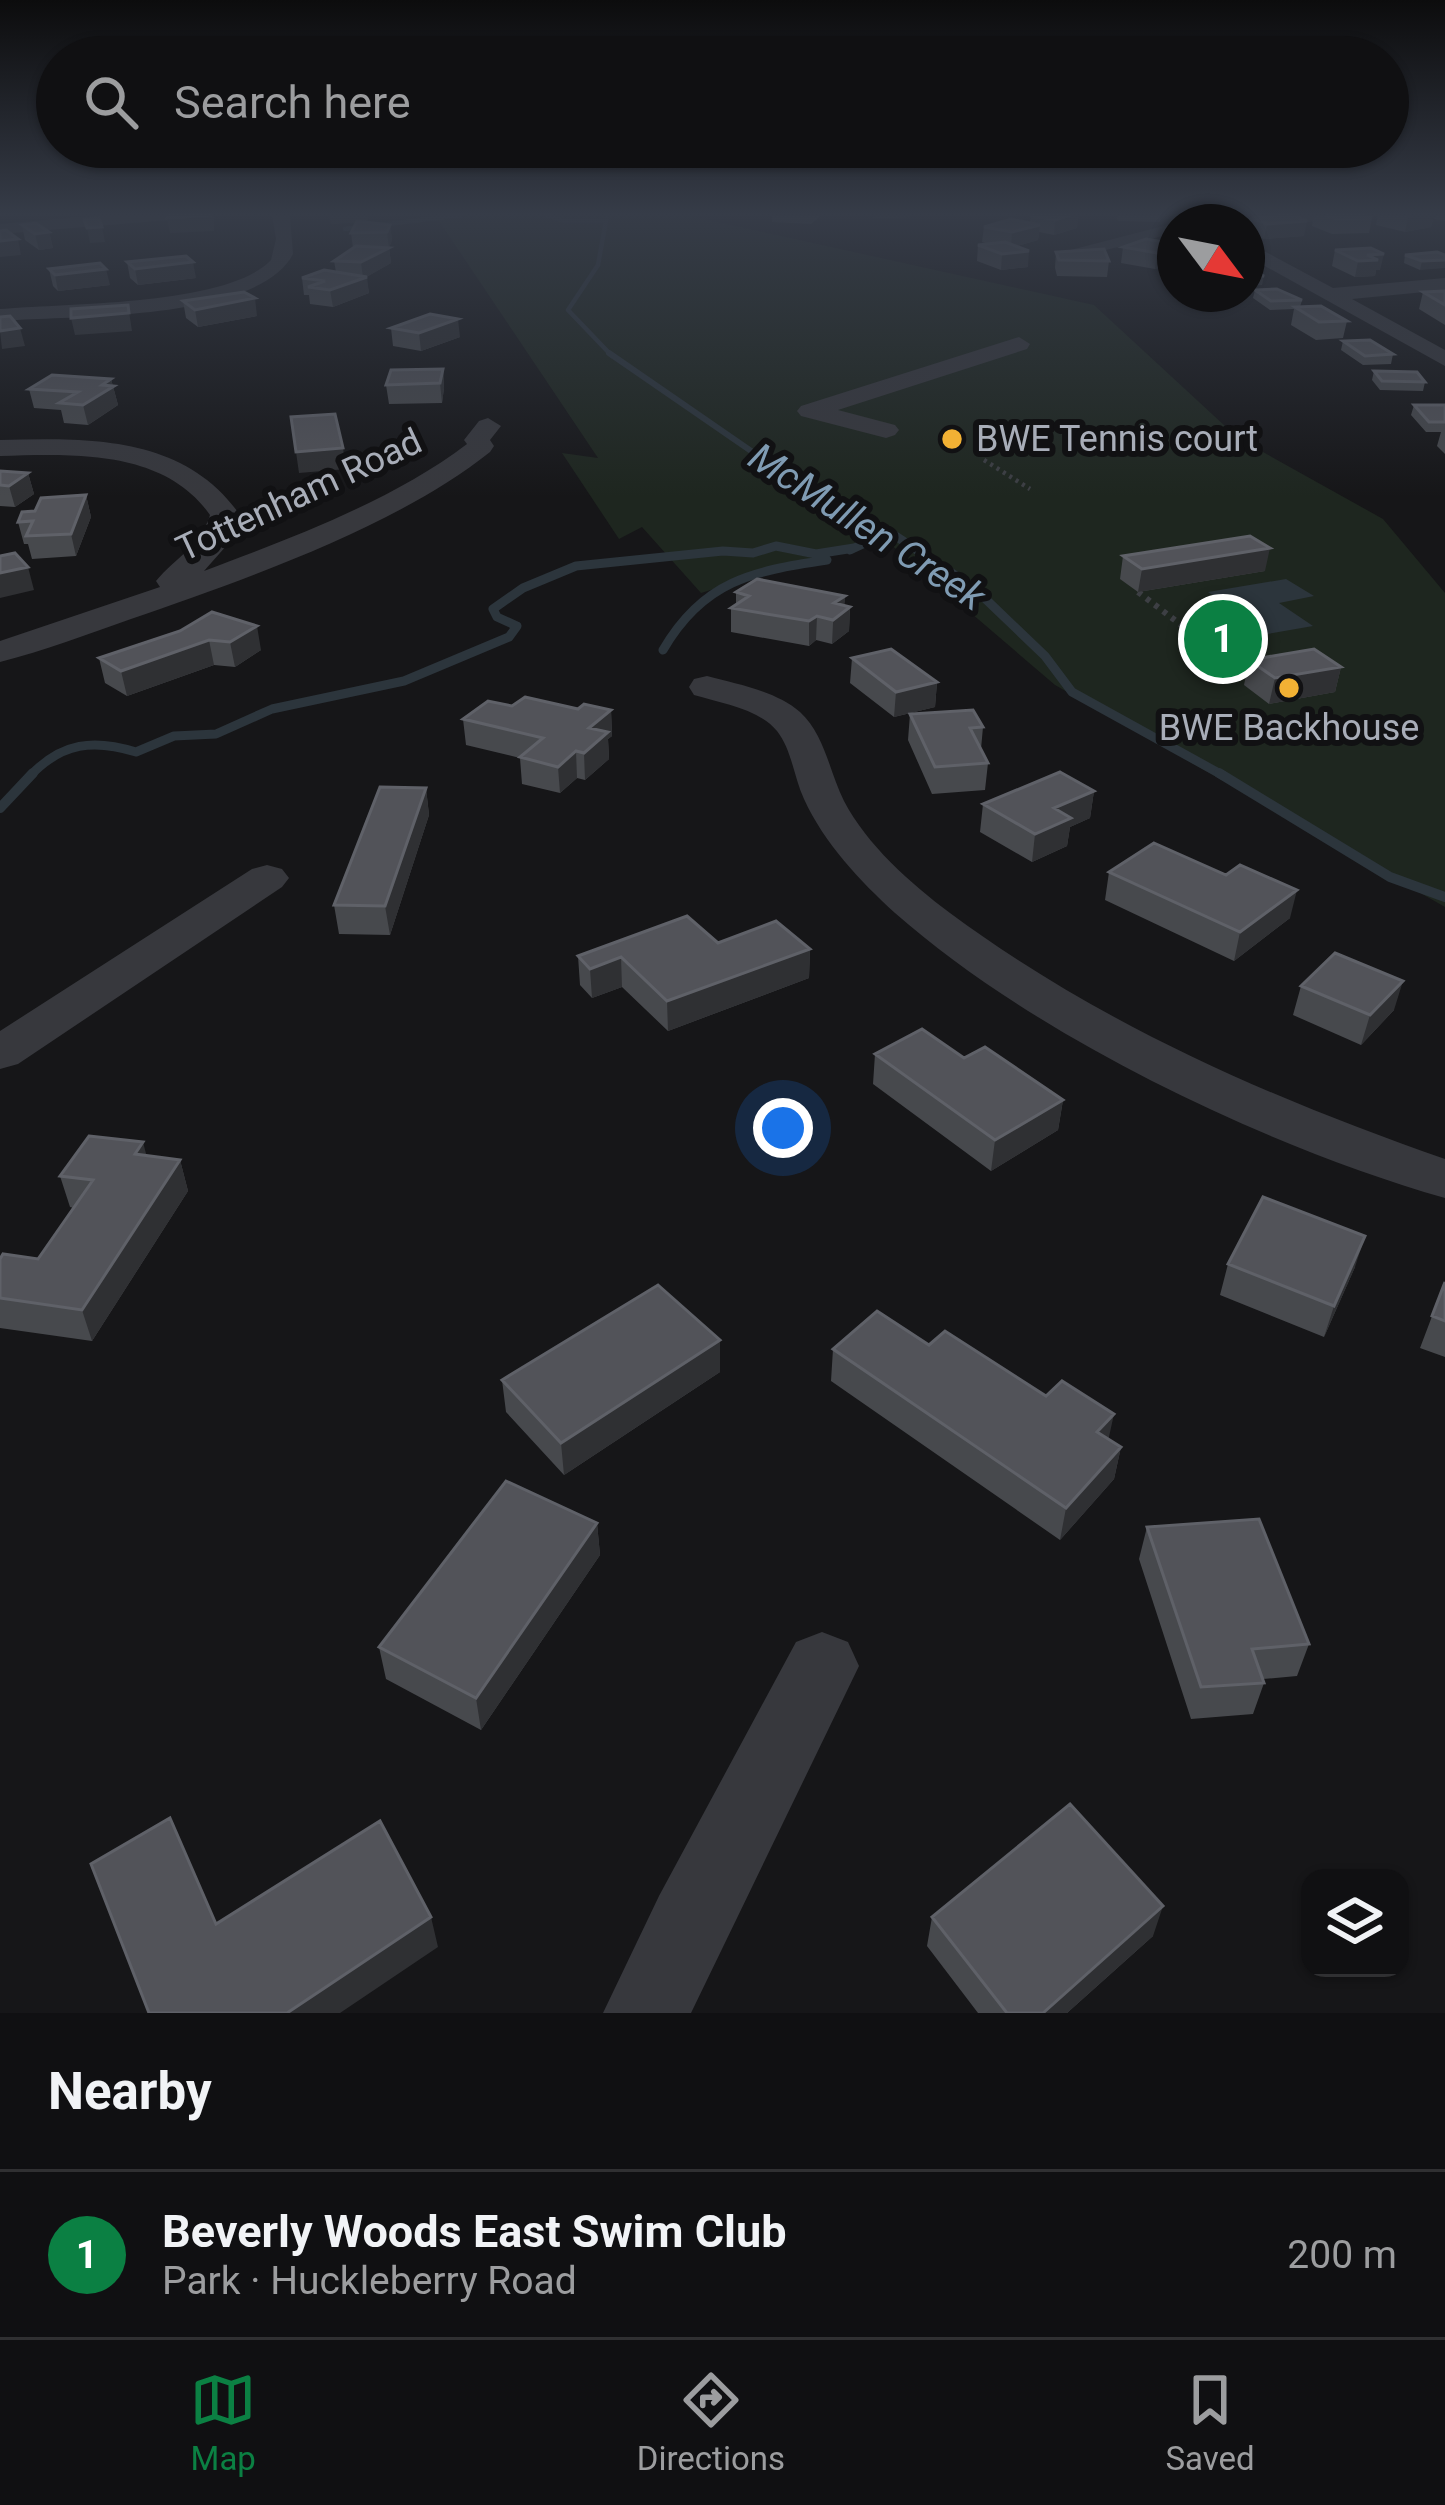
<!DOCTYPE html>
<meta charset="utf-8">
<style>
:root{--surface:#101012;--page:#1e1e20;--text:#f1f3f6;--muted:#9c9d9f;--line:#303032;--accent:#0b8043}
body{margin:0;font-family:Roboto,sans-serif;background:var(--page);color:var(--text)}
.controls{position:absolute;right:36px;bottom:36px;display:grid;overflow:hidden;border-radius:24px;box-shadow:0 3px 9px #0004}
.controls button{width:108px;height:108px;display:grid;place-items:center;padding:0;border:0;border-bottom:3px solid var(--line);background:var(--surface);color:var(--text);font:60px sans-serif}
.compass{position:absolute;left:1157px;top:204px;width:108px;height:108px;border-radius:50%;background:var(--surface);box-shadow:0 3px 9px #0004;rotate:122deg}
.you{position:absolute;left:783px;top:1128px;width:42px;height:42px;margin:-30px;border:9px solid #fff;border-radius:50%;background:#1a73e8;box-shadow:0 0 0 18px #1a73e833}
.badge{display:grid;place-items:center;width:78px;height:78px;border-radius:50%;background:var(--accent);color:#fff;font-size:39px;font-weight:700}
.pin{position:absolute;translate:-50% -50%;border:6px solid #fff;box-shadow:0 3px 12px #0006}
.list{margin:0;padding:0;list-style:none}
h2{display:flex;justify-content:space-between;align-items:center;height:156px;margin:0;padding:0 48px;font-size:51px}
h2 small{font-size:39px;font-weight:400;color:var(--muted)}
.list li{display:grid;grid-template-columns:78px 1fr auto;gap:36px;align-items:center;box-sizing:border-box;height:168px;padding:0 48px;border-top:3px solid var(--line)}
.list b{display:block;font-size:45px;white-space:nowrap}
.list p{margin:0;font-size:39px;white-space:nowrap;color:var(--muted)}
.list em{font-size:39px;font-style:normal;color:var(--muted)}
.icon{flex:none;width:66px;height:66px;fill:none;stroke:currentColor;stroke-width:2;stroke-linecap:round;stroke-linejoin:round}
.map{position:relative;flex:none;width:1445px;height:2013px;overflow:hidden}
.search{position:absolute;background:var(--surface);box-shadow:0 3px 9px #0004;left:36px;right:36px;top:36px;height:132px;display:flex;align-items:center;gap:30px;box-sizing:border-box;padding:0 42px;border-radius:66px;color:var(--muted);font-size:45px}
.sheet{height:324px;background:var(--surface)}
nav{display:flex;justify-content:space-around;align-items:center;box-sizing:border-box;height:168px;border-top:3px solid var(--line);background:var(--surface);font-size:33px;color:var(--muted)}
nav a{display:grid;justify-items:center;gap:6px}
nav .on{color:var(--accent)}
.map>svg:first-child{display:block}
</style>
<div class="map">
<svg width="1445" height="2013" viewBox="0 0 1445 2013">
<rect width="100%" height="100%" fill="#161618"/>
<path fill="#1e261f" d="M 435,215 L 686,215 L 1094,305 L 1238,438 L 1383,519 L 1445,593 L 1445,907 L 1055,685 L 882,537 L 701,593 L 642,527 L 619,539 L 562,453 L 598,458 Z"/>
<path fill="#2c353c" d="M 1286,579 L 1314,596 L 1279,603 L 1313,626 L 1228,641 L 1200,621 L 1240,614 L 1208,592 Z"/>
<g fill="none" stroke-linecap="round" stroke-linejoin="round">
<path stroke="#2c353c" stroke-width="4.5" d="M 547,215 L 564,221 L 605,221
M 607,215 L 598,265 L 568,310 L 612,356
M 345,229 L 462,215"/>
<path stroke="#2c353c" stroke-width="6" d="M 609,353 L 825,502 L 899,538
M 875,538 L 889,532"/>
<path stroke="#2c353c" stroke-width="9" d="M 894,535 L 973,587 L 1045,656 L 1072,692 L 1224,776
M 850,550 L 882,535
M 663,650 C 703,581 752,571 827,560
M 30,776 C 62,742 94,739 136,752 L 174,736 L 216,734 L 272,709 L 404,681 L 509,637 L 517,626 L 497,617 L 493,609 L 523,588 L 576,566 L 723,551 L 753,553 L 776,546 L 816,554 L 854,548"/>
<path stroke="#2c353c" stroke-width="10" d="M 1219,773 L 1390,877 L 1445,897
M 0,808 L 33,773"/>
<path stroke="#3d3f44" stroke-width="4.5" stroke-dasharray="3 4.5" stroke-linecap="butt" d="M 984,460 L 1030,489"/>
<path stroke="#3d3f44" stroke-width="6" stroke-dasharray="4.5 6" stroke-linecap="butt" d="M 1138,592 L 1227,660"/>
<path fill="#37383d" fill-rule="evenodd" d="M 100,215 L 178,215 L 169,220 L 0,234 L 0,224 Z
M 272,215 L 290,215 L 293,254 C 258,322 70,315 0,321 L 0,309 C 64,303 228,306 271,260 L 276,239 Z
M 1262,215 L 1339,215 L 1330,220 L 1247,227 L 1247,222 L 1238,222 Z
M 1175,223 L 1175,233 L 1073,258 L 1063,252 Z
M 1247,242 L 1333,288 L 1445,278 L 1445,290 L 1352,299 L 1445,350 L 1445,366 L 1247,256 Z
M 1019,337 L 1030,344 L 1027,349 L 838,410 L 895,425 L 899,430 L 895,435 L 886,438 L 801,416 L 797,411 L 801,406 Z
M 488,418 L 501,426 L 490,440 L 494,446 L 490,452 C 396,527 246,579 131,619 C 88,634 44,651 0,662 L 0,641 L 160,587 L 156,581 C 176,557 200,547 210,515 C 164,449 73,454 0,456 L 0,440 C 89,438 184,435 240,515 L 227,545 L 204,571 C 289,539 394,500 467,444 L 464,440 L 479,421 Z
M 707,676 C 737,684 776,691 800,712 C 825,735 829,771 844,801 C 867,845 910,883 950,913 C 1100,1024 1270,1098 1445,1159 L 1445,1198 C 1264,1146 1036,1037 895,913 C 860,881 824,843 804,799 C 794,778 792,750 777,731 C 759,709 721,703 694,695 L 689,687 L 694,679 Z
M 267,865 L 282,869 L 289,878 L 282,887 L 18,1064 L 0,1069 L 0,1031 L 252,869 Z
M 822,1632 L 848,1642 L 859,1666 L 691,2013 L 603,2013 L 659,1896 L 796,1642 Z"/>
</g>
<path fill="#47494d" d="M 330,215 L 367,215 L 368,222 L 362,222 L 390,225 L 392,240 L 389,248 L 391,263 L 366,277 L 369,293 L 333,307 L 310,304 L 309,295 L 304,295 L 302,278 L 336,272 L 334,261 L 353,248 L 351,233 L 356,222 L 331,224 Z
M 772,215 L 822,215 L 811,224 L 772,222 Z
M 1031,215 L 1078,215 L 1077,228 L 1054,235 L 1039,232 L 1038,240 L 1017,246 L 1028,267 L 1001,270 L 977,261 L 978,245 L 989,244 L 982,242 L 984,227 L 1030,223 Z
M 1116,215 L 1161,215 L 1160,222 L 1118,221 Z
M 1314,215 L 1364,215 L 1372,218 L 1369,233 L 1332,234 L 1312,226 Z
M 1378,215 L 1434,215 L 1431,227 L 1405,232 L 1376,225 Z
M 1435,215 L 1445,215 L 1445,221 L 1434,219 Z
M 1251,218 L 1304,236 L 1264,239 L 1248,233 Z
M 22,225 L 49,232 L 53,248 L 39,250 L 25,240 Z
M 1163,227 L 1175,227 L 1175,262 L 1155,269 L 1121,263 L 1123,247 L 1161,242 Z
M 1335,250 L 1380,270 L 1376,270 L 1375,276 L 1355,277 L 1332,266 Z
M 1056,252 L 1109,261 L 1107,277 L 1057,276 L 1055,268 Z
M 1437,252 L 1420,270 L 1404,263 L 1405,255 Z
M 127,262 L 196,278 L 138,285 L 130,278 Z
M 49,269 L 110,285 L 58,291 L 53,286 Z
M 1255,290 L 1302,300 L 1300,307 L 1347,321 L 1343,338 L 1316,340 L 1291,325 L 1294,309 L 1270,310 L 1253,298 Z
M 1445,291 L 1445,325 L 1419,309 L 1423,292 Z
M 183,301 L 257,316 L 198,327 L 186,318 Z
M 391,328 L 460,337 L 421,351 L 393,346 Z
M 1343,341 L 1393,354 L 1391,364 L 1363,365 L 1341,350 Z
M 443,369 L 444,388 L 442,403 L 389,404 L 386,385 Z
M 1374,371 L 1425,382 L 1423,391 L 1380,390 L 1372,380 Z
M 111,379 L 118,405 L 88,425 L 64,423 L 61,410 L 34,408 L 29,389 Z
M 1414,405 L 1445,405 L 1445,454 L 1437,446 L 1441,432 L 1426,432 L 1411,415 Z
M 0,471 L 28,473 L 34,494 L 15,507 L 0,506 Z
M 86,495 L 91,517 L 76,556 L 32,559 L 28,544 L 24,544 L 18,522 L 35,511 Z
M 1123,556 L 1265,571 L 1138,592 L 1120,579 Z
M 736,592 L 845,596 L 844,606 L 850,607 L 849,631 L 832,644 L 816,640 L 809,646 L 731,632 L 731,608 L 736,604 Z
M 180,631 L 261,650 L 235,667 L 214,665 L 127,696 L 105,683 L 99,658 Z
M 852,658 L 937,682 L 935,707 L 894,717 L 850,683 Z
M 1249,660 L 1341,667 L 1335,692 L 1269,704 L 1244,685 Z
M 578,709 L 611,710 L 612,736 L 608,739 L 609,759 L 585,780 L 577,778 L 560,793 L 522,784 L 520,758 L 466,745 L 463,719 Z
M 910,714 L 983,727 L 981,749 L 988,763 L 985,790 L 932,794 L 908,740 Z
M 426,788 L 429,815 L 390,935 L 339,934 L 334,905 Z
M 1094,791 L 1090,818 L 1070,827 L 1067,846 L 1032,862 L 980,832 L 983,804 Z
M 1109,872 L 1290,918 L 1234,961 L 1105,900 Z
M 718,943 L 810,949 L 809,978 L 668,1031 L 622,987 L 592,998 L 580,985 L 578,956 Z
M 1301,986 L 1394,1010 L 1361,1045 L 1293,1015 Z
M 875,1054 L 964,1058 L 1063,1100 L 1058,1130 L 991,1171 L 873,1084 Z
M 146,1156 L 180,1160 L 188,1191 L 92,1341 L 0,1328 L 0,1259 L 38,1259 L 74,1208 L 70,1207 L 60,1176 Z
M 1228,1264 L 1355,1267 L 1324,1337 L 1220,1295 Z
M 1445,1282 L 1445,1357 L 1420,1348 Z
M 720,1340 L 720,1372 L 564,1475 L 506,1412 L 502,1380 Z
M 929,1345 L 1121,1447 L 1114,1479 L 1060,1540 L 831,1381 L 833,1349 Z
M 597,1523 L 600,1555 L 481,1730 L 386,1679 L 379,1647 Z
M 1147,1527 L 1309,1644 L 1297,1676 L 1263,1679 L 1264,1683 L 1253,1714 L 1191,1719 L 1139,1559 Z
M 932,1917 L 1153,1936 L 1067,2013 L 978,2013 L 927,1946 Z"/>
<path fill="#2f3033" d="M 214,215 L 214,231 L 170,233 L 167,218 Z
M 330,215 L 367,215 L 368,222 L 331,224 Z
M 873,215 L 913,215 L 912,217 L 873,219 Z
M 1070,215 L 1078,215 L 1077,228 L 1054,235 L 1055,220 Z
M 1416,215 L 1434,215 L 1431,227 L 1405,232 L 1408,217 Z
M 1307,221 L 1304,236 L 1264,239 L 1267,224 Z
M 390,225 L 392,240 L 389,248 L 391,263 L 365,278 L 367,277 L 369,293 L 333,307 L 330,290 L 363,278 L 361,262 L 389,248 L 387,232 Z
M 1040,225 L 1038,240 L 1011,248 L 1012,232 Z
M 102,227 L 105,242 L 90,243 L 87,228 Z
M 49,232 L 53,248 L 39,250 L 35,234 Z
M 18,239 L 21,255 L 0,257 L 0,241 Z
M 1175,247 L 1175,262 L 1155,269 L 1157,253 Z
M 1029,251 L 1028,267 L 1001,270 L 1002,254 Z
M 1384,254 L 1380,270 L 1376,270 L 1375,276 L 1355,277 L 1358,261 L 1367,255 Z
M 1445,260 L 1445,268 L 1420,270 L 1422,261 Z
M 193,262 L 196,278 L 138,285 L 135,269 Z
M 106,269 L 110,285 L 58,291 L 55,275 Z
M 1264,276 L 1262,285 L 1247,286 L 1247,277 Z
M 255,298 L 257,316 L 198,327 L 195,310 Z
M 128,305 L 132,331 L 75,335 L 71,318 Z
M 458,319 L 460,337 L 421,351 L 419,333 Z
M 20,328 L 25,346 L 2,349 L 0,331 Z
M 443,369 L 444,388 L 442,403 L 440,383 Z
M 111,379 L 118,405 L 88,425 L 83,405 L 102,385 Z
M 343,448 L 346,469 L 299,473 L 296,452 Z
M 28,473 L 34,494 L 15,507 L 9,486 Z
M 86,495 L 91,517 L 76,556 L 71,534 Z
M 1270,548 L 1265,571 L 1138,592 L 1142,569 Z
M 28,567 L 34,590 L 0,598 L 0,573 Z
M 845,596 L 844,612 L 850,607 L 849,631 L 832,644 L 834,603 Z
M 817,616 L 816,640 L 809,646 L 809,621 Z
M 257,626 L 261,650 L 235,667 L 230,642 Z
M 209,640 L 214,665 L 127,696 L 121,671 Z
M 1341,667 L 1335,692 L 1269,704 L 1275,678 Z
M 937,682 L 935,707 L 894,717 L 896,692 Z
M 611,710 L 612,736 L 608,739 L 609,759 L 585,780 L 584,753 L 589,728 Z
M 576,751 L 577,778 L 560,793 L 558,767 Z
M 426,788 L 429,815 L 390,935 L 385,906 Z
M 1094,791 L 1090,818 L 1070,827 L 1067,846 L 1032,862 L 1035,834 L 1054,808 Z
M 1297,890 L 1290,918 L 1234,961 L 1240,932 Z
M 810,949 L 809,978 L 668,1031 L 667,1001 Z
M 621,957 L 622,987 L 592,998 L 590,969 Z
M 1403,981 L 1394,1010 L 1361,1045 L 1370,1015 Z
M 1063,1100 L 1058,1130 L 991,1171 L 995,1140 Z
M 143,1142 L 151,1173 L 135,1154 Z
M 180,1160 L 188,1191 L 92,1341 L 82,1310 Z
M 1365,1236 L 1355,1267 L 1324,1337 L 1334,1306 Z
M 720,1340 L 720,1372 L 564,1475 L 561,1443 Z
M 1114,1414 L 1107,1446 L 1097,1432 Z
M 1121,1447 L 1114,1479 L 1060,1540 L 1066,1508 Z
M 597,1523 L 600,1555 L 481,1730 L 476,1698 Z
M 1163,1906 L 1153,1936 L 1067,2013 L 1043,2013 Z
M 431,1917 L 438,1947 L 340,2013 L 287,2013 Z"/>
<path fill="#525359" stroke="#5f6168" stroke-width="3" d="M 168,215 L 212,215 L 167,218 Z
M 1030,215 L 1070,215 L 1055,220 Z
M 1282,215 L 1293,215 L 1307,221 L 1267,224 L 1251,218 Z
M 1326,215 L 1364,215 L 1372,218 L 1336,219 Z
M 99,218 L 102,227 L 87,228 L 84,219 Z
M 1011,219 L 1040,225 L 1012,232 L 984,227 Z
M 357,221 L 390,225 L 387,232 L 351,233 Z
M 36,223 L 49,232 L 35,234 L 22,225 Z
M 6,230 L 18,239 L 0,241 L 0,231 Z
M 1146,239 L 1175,244 L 1175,247 L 1157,253 L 1123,247 Z
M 1005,242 L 1029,251 L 1002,254 L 978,245 Z
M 356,246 L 389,248 L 361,262 L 334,261 Z
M 1371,248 L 1384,254 L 1367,255 L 1378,260 L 1358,261 L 1335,250 Z
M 1104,249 L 1109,261 L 1059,260 L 1056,252 Z
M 1437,252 L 1445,255 L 1445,260 L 1422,261 L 1405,255 Z
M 186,256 L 193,262 L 135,269 L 127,262 Z
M 100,263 L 106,269 L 55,275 L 49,269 Z
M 1247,268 L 1264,276 L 1247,277 Z
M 324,270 L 367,277 L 330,290 L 308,287 L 325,281 L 302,278 Z
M 1277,289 L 1302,300 L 1271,301 L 1255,290 Z
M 1445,291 L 1445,305 L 1423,292 Z
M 244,292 L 255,298 L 195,310 L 183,301 Z
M 128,305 L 129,313 L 71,318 L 71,309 Z
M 1321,306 L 1347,321 L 1319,322 L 1295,307 Z
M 430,314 L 458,319 L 419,333 L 391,328 Z
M 10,316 L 20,328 L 0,331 L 0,317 Z
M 1370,340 L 1393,354 L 1365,356 L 1343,341 Z
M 443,369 L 440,383 L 386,385 L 391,370 Z
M 1374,371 L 1417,372 L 1425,382 L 1382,381 Z
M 52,375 L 111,379 L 102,385 L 114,386 L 83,405 L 59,403 L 78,392 L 29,389 Z
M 1414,405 L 1445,405 L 1445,422 L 1429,422 Z
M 335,414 L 343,448 L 296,452 L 291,417 Z
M 0,471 L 28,473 L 9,486 L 0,485 Z
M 86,495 L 71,534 L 26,536 L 33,521 L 18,522 L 22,512 L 35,511 L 41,498 Z
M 1250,536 L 1270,548 L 1142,569 L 1123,556 Z
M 15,553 L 28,567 L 0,573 L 0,556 Z
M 757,579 L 845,596 L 834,603 L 850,607 L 833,620 L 817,616 L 809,621 L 731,608 L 749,596 L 736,592 Z
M 212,612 L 257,626 L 230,642 L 209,640 L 121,671 L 99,658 L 180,631 Z
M 891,649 L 937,682 L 896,692 L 852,658 Z
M 1314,649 L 1341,667 L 1275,678 L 1249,660 Z
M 525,697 L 578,709 L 584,704 L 611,710 L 589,728 L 608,732 L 584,753 L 576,751 L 558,767 L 520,757 L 543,738 L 463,719 L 488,701 L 512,706 Z
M 973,710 L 983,727 L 970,728 L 988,763 L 935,767 L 910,714 Z
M 1060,772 L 1094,791 L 1054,808 L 1071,818 L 1035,834 L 983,804 Z
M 380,787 L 426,788 L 385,906 L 334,905 Z
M 1154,843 L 1226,875 L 1240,865 L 1297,890 L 1240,932 L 1109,872 Z
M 687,916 L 718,943 L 776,921 L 810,949 L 667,1001 L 621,957 L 590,969 L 578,956 Z
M 1335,953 L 1403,981 L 1370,1015 L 1301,986 Z
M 922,1029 L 964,1058 L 985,1047 L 1063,1100 L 995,1140 L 875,1054 Z
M 89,1136 L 143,1142 L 135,1154 L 180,1160 L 82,1310 L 0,1298 L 0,1259 L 3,1254 L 38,1259 L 93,1180 L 60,1176 Z
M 1263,1197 L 1365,1236 L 1334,1306 L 1228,1264 Z
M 1445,1282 L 1445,1321 L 1432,1316 Z
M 658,1285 L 720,1340 L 561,1443 L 502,1380 Z
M 877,1311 L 929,1345 L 945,1331 L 1046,1396 L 1062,1381 L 1114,1414 L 1097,1432 L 1121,1447 L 1066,1508 L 833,1349 Z
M 506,1481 L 597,1523 L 476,1698 L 379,1647 Z
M 1259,1519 L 1309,1644 L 1252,1649 L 1264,1683 L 1201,1687 L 1147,1527 Z
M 1070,1804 L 1163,1906 L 1043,2013 L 1007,2013 L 932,1917 Z
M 170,1818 L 216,1924 L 380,1821 L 431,1917 L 287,2013 L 149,2013 L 91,1864 Z"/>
<linearGradient id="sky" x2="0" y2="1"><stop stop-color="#0c0c0d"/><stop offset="0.43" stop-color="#363c48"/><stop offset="1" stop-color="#363c48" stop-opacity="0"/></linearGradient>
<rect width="1445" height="497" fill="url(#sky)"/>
<g fill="#f2b134" stroke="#111113" stroke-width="4.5">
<circle cx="952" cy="439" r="12"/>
<circle cx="1289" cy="688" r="12"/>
</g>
<g text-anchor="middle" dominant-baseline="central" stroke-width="12" stroke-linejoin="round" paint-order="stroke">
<g font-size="36" fill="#a8adb8" stroke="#111113" text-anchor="start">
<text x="976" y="439">BWE Tennis court</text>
<text x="1289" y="728" text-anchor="middle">BWE Backhouse</text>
</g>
<g font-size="36" fill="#a8adb8" stroke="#111113">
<text transform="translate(299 495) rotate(-25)">Tottenham Road</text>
</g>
<g font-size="39" font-style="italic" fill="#7f9bb3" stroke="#111113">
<text transform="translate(867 527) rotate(33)">McMullen Creek</text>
</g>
</g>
</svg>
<div class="controls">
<button><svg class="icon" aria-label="layers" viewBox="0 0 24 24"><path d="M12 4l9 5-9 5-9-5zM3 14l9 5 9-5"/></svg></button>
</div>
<svg class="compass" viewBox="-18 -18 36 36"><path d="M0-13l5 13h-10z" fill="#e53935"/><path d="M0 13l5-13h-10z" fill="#9c9d9f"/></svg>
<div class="you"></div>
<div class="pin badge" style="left:1223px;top:639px">1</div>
<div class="search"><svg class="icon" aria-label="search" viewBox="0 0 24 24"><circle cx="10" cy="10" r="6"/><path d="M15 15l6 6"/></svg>Search here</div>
</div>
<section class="sheet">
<h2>Nearby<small></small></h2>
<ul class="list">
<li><span class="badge">1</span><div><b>Beverly Woods East Swim Club</b><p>Park · Huckleberry Road</p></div><em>200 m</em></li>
</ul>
</section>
<nav>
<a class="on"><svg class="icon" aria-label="map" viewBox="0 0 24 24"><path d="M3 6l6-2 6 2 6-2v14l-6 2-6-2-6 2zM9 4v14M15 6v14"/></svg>Map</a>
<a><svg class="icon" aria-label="directions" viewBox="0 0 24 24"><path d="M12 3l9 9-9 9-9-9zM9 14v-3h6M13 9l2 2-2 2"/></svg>Directions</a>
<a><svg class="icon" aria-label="saved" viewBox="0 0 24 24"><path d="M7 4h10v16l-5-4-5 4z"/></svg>Saved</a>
</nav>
